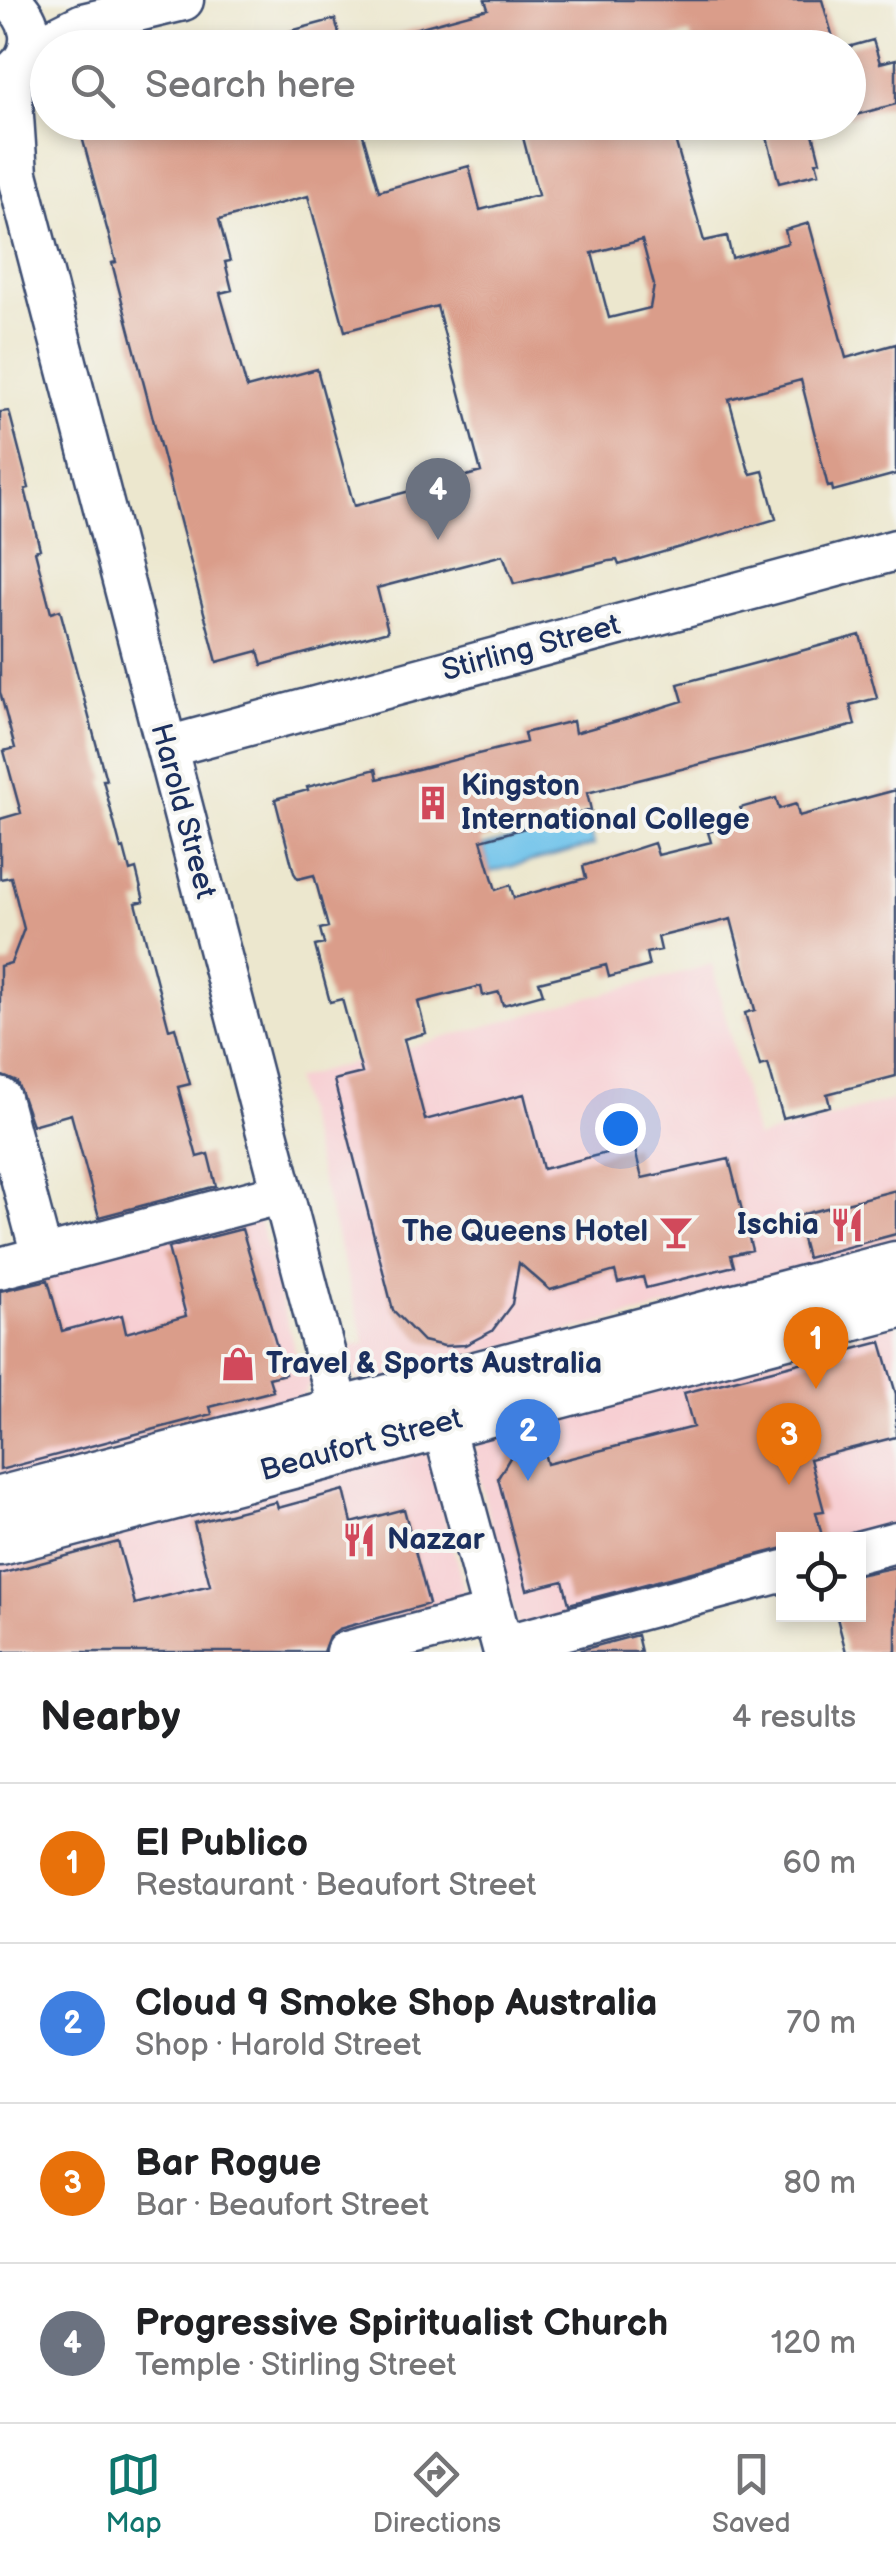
<!DOCTYPE html>
<meta charset="utf-8">
<style>
:root{--surface:#fff;--page:#f6f6f6;--text:#202124;--muted:#757577;--line:#e0e0e0;--accent:#0f766e}
body{margin:0;font-family:"Balsamiq Sans",sans-serif;background:var(--page);color:var(--text)}
.controls{position:absolute;right:30px;bottom:30px;display:grid;overflow:hidden;border-radius:0px;box-shadow:0 5px 15px #0003}
.controls button{width:90px;height:90px;display:grid;place-items:center;padding:0;border:0;border-bottom:2px solid var(--line);background:var(--surface);color:var(--text);font:50px sans-serif}
.you{position:absolute;left:620px;top:1128px;width:35px;height:35px;margin:-25px;border:8px solid #fff;border-radius:50%;background:#1a73e8;box-shadow:0 0 0 15px #1a73e833}
.badge{display:grid;place-items:center;width:65px;height:65px;border-radius:50%;background:var(--accent);color:#fff;font-size:32px;font-weight:700}
.pin{position:absolute;translate:-50% -82px;filter:drop-shadow(0 2px 5px #0008)}
.pin::after{content:'';position:absolute;top:52px;width:35px;height:30px;background:inherit;clip-path:polygon(0 0,100% 0,50% 100%)}
.list{margin:0;padding:0;list-style:none}
h2{display:flex;justify-content:space-between;align-items:center;height:130px;margin:0;padding:0 40px;font-size:42px}
h2 small{font-size:32px;font-weight:400;color:var(--muted)}
.list li{display:grid;grid-template-columns:65px 1fr auto;gap:30px;align-items:center;box-sizing:border-box;height:160px;padding:0 40px;border-top:2px solid var(--line)}
.list b{display:block;font-size:38px;white-space:nowrap}
.list p{margin:0;font-size:32px;white-space:nowrap;color:var(--muted)}
.list em{font-size:32px;font-style:normal;color:var(--muted)}
.icon{flex:none;width:55px;height:55px;fill:none;stroke:currentColor;stroke-width:2;stroke-linecap:round;stroke-linejoin:round}
.map{position:relative;flex:none;width:896px;height:1652px;overflow:hidden}
.search{position:absolute;background:var(--surface);box-shadow:0 5px 15px #0003;left:30px;right:30px;top:30px;height:110px;display:flex;align-items:center;gap:25px;box-sizing:border-box;padding:0 35px;border-radius:55px;color:var(--muted);font-size:38px}
.sheet{height:770px;background:var(--surface)}
nav{display:flex;justify-content:space-around;align-items:center;box-sizing:border-box;height:140px;border-top:2px solid var(--line);background:var(--surface);font-size:28px;color:var(--muted)}
nav a{display:grid;justify-items:center;gap:5px}
nav .on{color:var(--accent)}
.map>svg:first-child{display:block}
</style>
<div class="map">
<svg width="896" height="1652" viewBox="0 0 896 1652">
<rect width="100%" height="100%" fill="#f6f6f2"/>
<filter id="ink" filterUnits="userSpaceOnUse"><feTurbulence type="fractalNoise" baseFrequency=".01" numOctaves="2"/><feDisplacementMap in="SourceGraphic" scale="20" xChannelSelector="R" yChannelSelector="G"/><feConvolveMatrix kernelMatrix="1 2 1 2 8 2 1 2 1" color-interpolation-filters="sRGB"/></filter>
<filter id="wash" filterUnits="userSpaceOnUse"><feTurbulence type="fractalNoise" baseFrequency=".0048" numOctaves="4" result="noise"/><feDisplacementMap in="SourceGraphic" scale="40" xChannelSelector="R" yChannelSelector="G"/><feGaussianBlur stdDeviation="2.25" result="paint"/><feColorMatrix in="noise" values="0 0 0 0 0 0 0 0 0 0 0 0 0 0 0 0 0 1.4 0 .05"/><feComposite in="paint" operator="in"/></filter>
<g filter="url(#wash)">
<rect width="100%" height="100%" fill="#ece7ce"/>
<path fill="#f7cfd3" d="M 712,964 L 756,1138 L 896,1099 L 896,1249 L 365,1383 L 354,1377 L 345,1367 L 343,1356 L 348,1348 L 365,1343 L 294,1079 Z
M 252,1193 L 298,1361 L 309,1360 L 311,1381 L 303,1397 L 0,1485 L 0,1259 Z
M 896,1324 L 896,1536 L 784,1540 L 783,1566 L 520,1636 L 474,1459 L 478,1440 Z
M 426,1446 L 470,1611 L 308,1652 L 0,1652 L 0,1557 Z"/>
<path fill="#6ec2ea" stroke="#4478a4" stroke-width="2.5" d="M 588,819 L 594,845 L 490,872 L 483,846 Z"/>
<g id="blocks">
<path fill="#da9d8a" fill-rule="evenodd" d="M 485,0 L 822,0 L 836,48 L 694,48 L 690,34 L 637,48 L 579,48 L 577,38 L 544,48 L 379,48 L 377,39 L 488,9 Z
M 335,19 L 343,48 L 262,48 L 261,39 Z
M 873,40 L 880,63 L 896,59 L 896,104 L 848,117 L 848,47 Z
M 78,122 L 350,122 L 351,131 L 361,128 L 379,191 L 469,166 L 480,210 L 538,195 L 519,122 L 670,122 L 704,241 L 727,236 L 732,258 L 788,243 L 785,230 L 809,223 L 846,358 L 896,344 L 896,474 L 833,491 L 832,486 L 828,487 L 801,380 L 729,399 L 748,468 L 751,474 L 763,471 L 776,519 L 619,565 L 617,560 L 609,561 L 514,584 L 503,555 L 377,588 L 388,631 L 262,665 L 258,651 L 217,662 L 112,263 L 116,262 ZM 308,196 L 345,331 L 437,306 L 481,472 L 354,506 L 317,369 L 247,388 L 220,293 L 232,290 L 225,262 L 230,261 L 219,220 ZM 642,240 L 654,285 L 650,308 L 609,318 L 592,253 Z
M 763,122 L 810,122 L 820,161 L 816,162 L 819,173 L 779,183 Z
M 9,411 L 29,488 L 25,489 L 40,549 L 35,551 L 51,613 L 60,610 L 106,780 L 103,780 L 121,849 L 124,848 L 130,871 L 136,869 L 144,901 L 136,903 L 169,1029 L 175,1027 L 190,1084 L 178,1087 L 197,1157 L 208,1154 L 216,1186 L 99,1217 L 71,1114 L 32,1125 L 17,1082 L 0,1075 L 0,966 L 11,963 L 24,929 L 11,877 L 0,879 L 0,819 L 21,813 L 4,751 L 15,748 L 0,692 L 0,412 Z
M 860,635 L 877,698 L 850,705 L 855,725 L 587,793 L 591,810 L 481,840 L 496,890 L 510,885 L 514,898 L 586,878 L 583,866 L 654,843 L 658,855 L 711,842 L 708,832 L 744,822 L 740,808 L 776,798 L 779,809 L 796,804 L 799,816 L 896,790 L 896,1076 L 827,1094 L 830,1106 L 783,1118 L 768,1064 L 760,1066 L 745,1013 L 755,1010 L 731,919 L 658,937 L 661,950 L 646,953 L 649,966 L 609,977 L 606,965 L 539,982 L 543,994 L 503,1005 L 499,992 L 483,996 L 481,986 L 418,1002 L 426,1033 L 404,1039 L 425,1120 L 524,1094 L 543,1169 L 634,1146 L 642,1178 L 729,1159 L 752,1250 L 731,1255 L 734,1266 L 646,1288 L 643,1277 L 618,1283 L 615,1271 L 550,1290 L 519,1263 L 512,1304 L 492,1331 L 465,1345 L 444,1346 L 423,1341 L 393,1310 L 334,1080 L 362,1073 L 342,999 L 330,1002 L 315,946 L 324,944 L 320,929 L 328,927 L 314,875 L 298,879 L 294,873 L 275,799 L 308,790 L 307,787 L 376,769 L 378,779 L 526,742 L 524,733 L 573,721 L 575,733 L 628,718 L 683,701 L 678,684 Z
M 896,1190 L 896,1234 L 807,1258 L 796,1216 Z
M 242,1229 L 285,1374 L 269,1378 L 273,1391 L 210,1407 L 212,1414 L 0,1470 L 0,1291 L 48,1280 L 62,1331 L 122,1315 L 126,1333 L 186,1316 L 168,1248 Z
M 881,1342 L 896,1394 L 896,1437 L 810,1459 L 824,1511 L 816,1512 L 823,1540 L 784,1540 L 784,1548 L 569,1604 L 563,1581 L 527,1590 L 498,1478 L 522,1437 L 539,1433 L 547,1464 L 693,1427 L 684,1393 Z
M 344,1490 L 352,1523 L 404,1509 L 429,1604 L 339,1629 L 329,1636 L 323,1652 L 0,1652 L 0,1574 L 118,1542 L 135,1604 L 210,1585 L 194,1523 L 276,1502 L 278,1508 Z
M 896,1567 L 896,1652 L 846,1652 L 836,1614 L 858,1614 L 858,1575 Z
M 637,1635 L 641,1652 L 582,1652 L 581,1650 Z"/>
</g>
</g>
<g filter="url(#ink)">
<use href="#blocks" fill-opacity="0" stroke="#3a4b6f" stroke-width="2.5"/>
<g fill="none" stroke-linecap="round" stroke-linejoin="round">
<g stroke="#3a4b6f" stroke-width="45">
<path id="minor" d="M 9,0 C 32,18 39,47 16,69
M 29,51 L 83,24 L 183,0
M 10,73 L 17,174 L 347,1439
M 167,747 L 896,550
M 0,1098 L 42,1256
M 0,1268 L 283,1193
M 435,1397 L 504,1652
M 858,1552 L 896,1542
M 503,1646 L 784,1571
M 346,1652 L 494,1614"/>
</g>
<g stroke="#3a4b6f" stroke-width="55">
<path id="major" d="M 0,1502 L 896,1267
M 0,1540 L 896,1304"/>
</g>
<use href="#minor" stroke="#fff" stroke-width="40"/>
<use href="#major" stroke="#fff" stroke-width="50"/>
</g>
</g>
<defs>
<g id="building-bare" transform="scale(2.7)"><path d="M-4-6H4V6H1V3H-1V6H-4ZM-2.5-4.3h1.7v1.8h-1.7ZM.8-4.3h1.7v1.8H.8ZM-2.5-1h1.7V.8h-1.7ZM.8-1h1.7V.8H.8Z" fill="#d1495b" stroke="#f6f6f2" stroke-width="2.5" paint-order="stroke"/></g>
<g id="restaurant-bare" transform="scale(2.7)"><path d="M-5-6h1v4h1v-4h1v4h1v-4h1v5L-1.5 .5V6h-2V.5L-5-1ZM5-6V6H3V1.5H1.5Q1.5-4 5-6Z" fill="#d1495b" stroke="#f6f6f2" stroke-width="2.5" paint-order="stroke"/></g>
<g id="bar-bare" transform="scale(2.7)"><path d="M-6-5H6L.8 .8V4.5H3.5V6h-7V4.5H-.8V.8Z" fill="#d1495b" stroke="#f6f6f2" stroke-width="2.5" paint-order="stroke"/></g>
<g id="shop-bare" transform="scale(2.7)"><path d="M-5-2.5h2.3a2.7 3.5 0 0 1 5.4 0H5L5.5 6h-11ZM-1.5-2.5h3a1.5 2.3 0 0 0-3 0Z" fill="#d1495b" stroke="#f6f6f2" stroke-width="2.5" paint-order="stroke"/></g>
</defs>
<g fill-rule="evenodd">
<use href="#building-bare" x="433" y="803"/>
<use href="#restaurant-bare" x="847" y="1225"/>
<use href="#bar-bare" x="676" y="1232"/>
<use href="#shop-bare" x="238" y="1364"/>
<use href="#restaurant-bare" x="359" y="1540"/>
</g>
<g text-anchor="middle" dominant-baseline="central" stroke-width="8" stroke-linejoin="round" paint-order="stroke">
<g font-size="30" fill="#1b2f5e" stroke="#f6f6f2">
<text transform="translate(531 648) rotate(-15)">Stirling Street</text>
<text transform="translate(183 811) rotate(75)">Harold Street</text>
<text transform="translate(361 1445) rotate(-15)">Beaufort Street</text>
</g>
<g font-size="30" font-weight="bold" fill="#1b2f5e" stroke="#f6f6f2" text-anchor="start">
<text x="461" y="786">Kingston<tspan x="461" dy="34">International College</tspan></text>
<text x="819" y="1225" text-anchor="end">Ischia</text>
<text x="648" y="1232" text-anchor="end">The Queens Hotel</text>
<text x="266" y="1364">Travel &amp; Sports Australia</text>
<text x="387" y="1540">Nazzar</text>
</g>
</g>
</svg>
<div class="controls">
<button><svg class="icon" aria-label="locate" viewBox="0 0 24 24"><circle cx="12" cy="12" r="6"/><path d="M12 2v4M12 18v4M2 12h4M18 12h4"/></svg></button>
</div>
<div class="you"></div>
<div class="pin badge" style="left:816px;top:1389px;background:#e8710a">1</div>
<div class="pin badge" style="left:528px;top:1481px;background:#3f7fe0">2</div>
<div class="pin badge" style="left:789px;top:1485px;background:#e8710a">3</div>
<div class="pin badge" style="left:438px;top:540px;background:#6b7280">4</div>
<div class="search"><svg class="icon" aria-label="search" viewBox="0 0 24 24"><circle cx="10" cy="10" r="6"/><path d="M15 15l6 6"/></svg>Search here</div>
</div>
<section class="sheet">
<h2>Nearby<small>4 results</small></h2>
<ul class="list">
<li><span class="badge" style="background:#e8710a">1</span><div><b>El Publico</b><p>Restaurant · Beaufort Street</p></div><em>60 m</em></li>
<li><span class="badge" style="background:#3f7fe0">2</span><div><b>Cloud 9 Smoke Shop Australia</b><p>Shop · Harold Street</p></div><em>70 m</em></li>
<li><span class="badge" style="background:#e8710a">3</span><div><b>Bar Rogue</b><p>Bar · Beaufort Street</p></div><em>80 m</em></li>
<li><span class="badge" style="background:#6b7280">4</span><div><b>Progressive Spiritualist Church</b><p>Temple · Stirling Street</p></div><em>120 m</em></li>
</ul>
</section>
<nav>
<a class="on"><svg class="icon" aria-label="map" viewBox="0 0 24 24"><path d="M3 6l6-2 6 2 6-2v14l-6 2-6-2-6 2zM9 4v14M15 6v14"/></svg>Map</a>
<a><svg class="icon" aria-label="directions" viewBox="0 0 24 24"><path d="M12 3l9 9-9 9-9-9zM9 14v-3h6M13 9l2 2-2 2"/></svg>Directions</a>
<a><svg class="icon" aria-label="saved" viewBox="0 0 24 24"><path d="M7 4h10v16l-5-4-5 4z"/></svg>Saved</a>
</nav>
